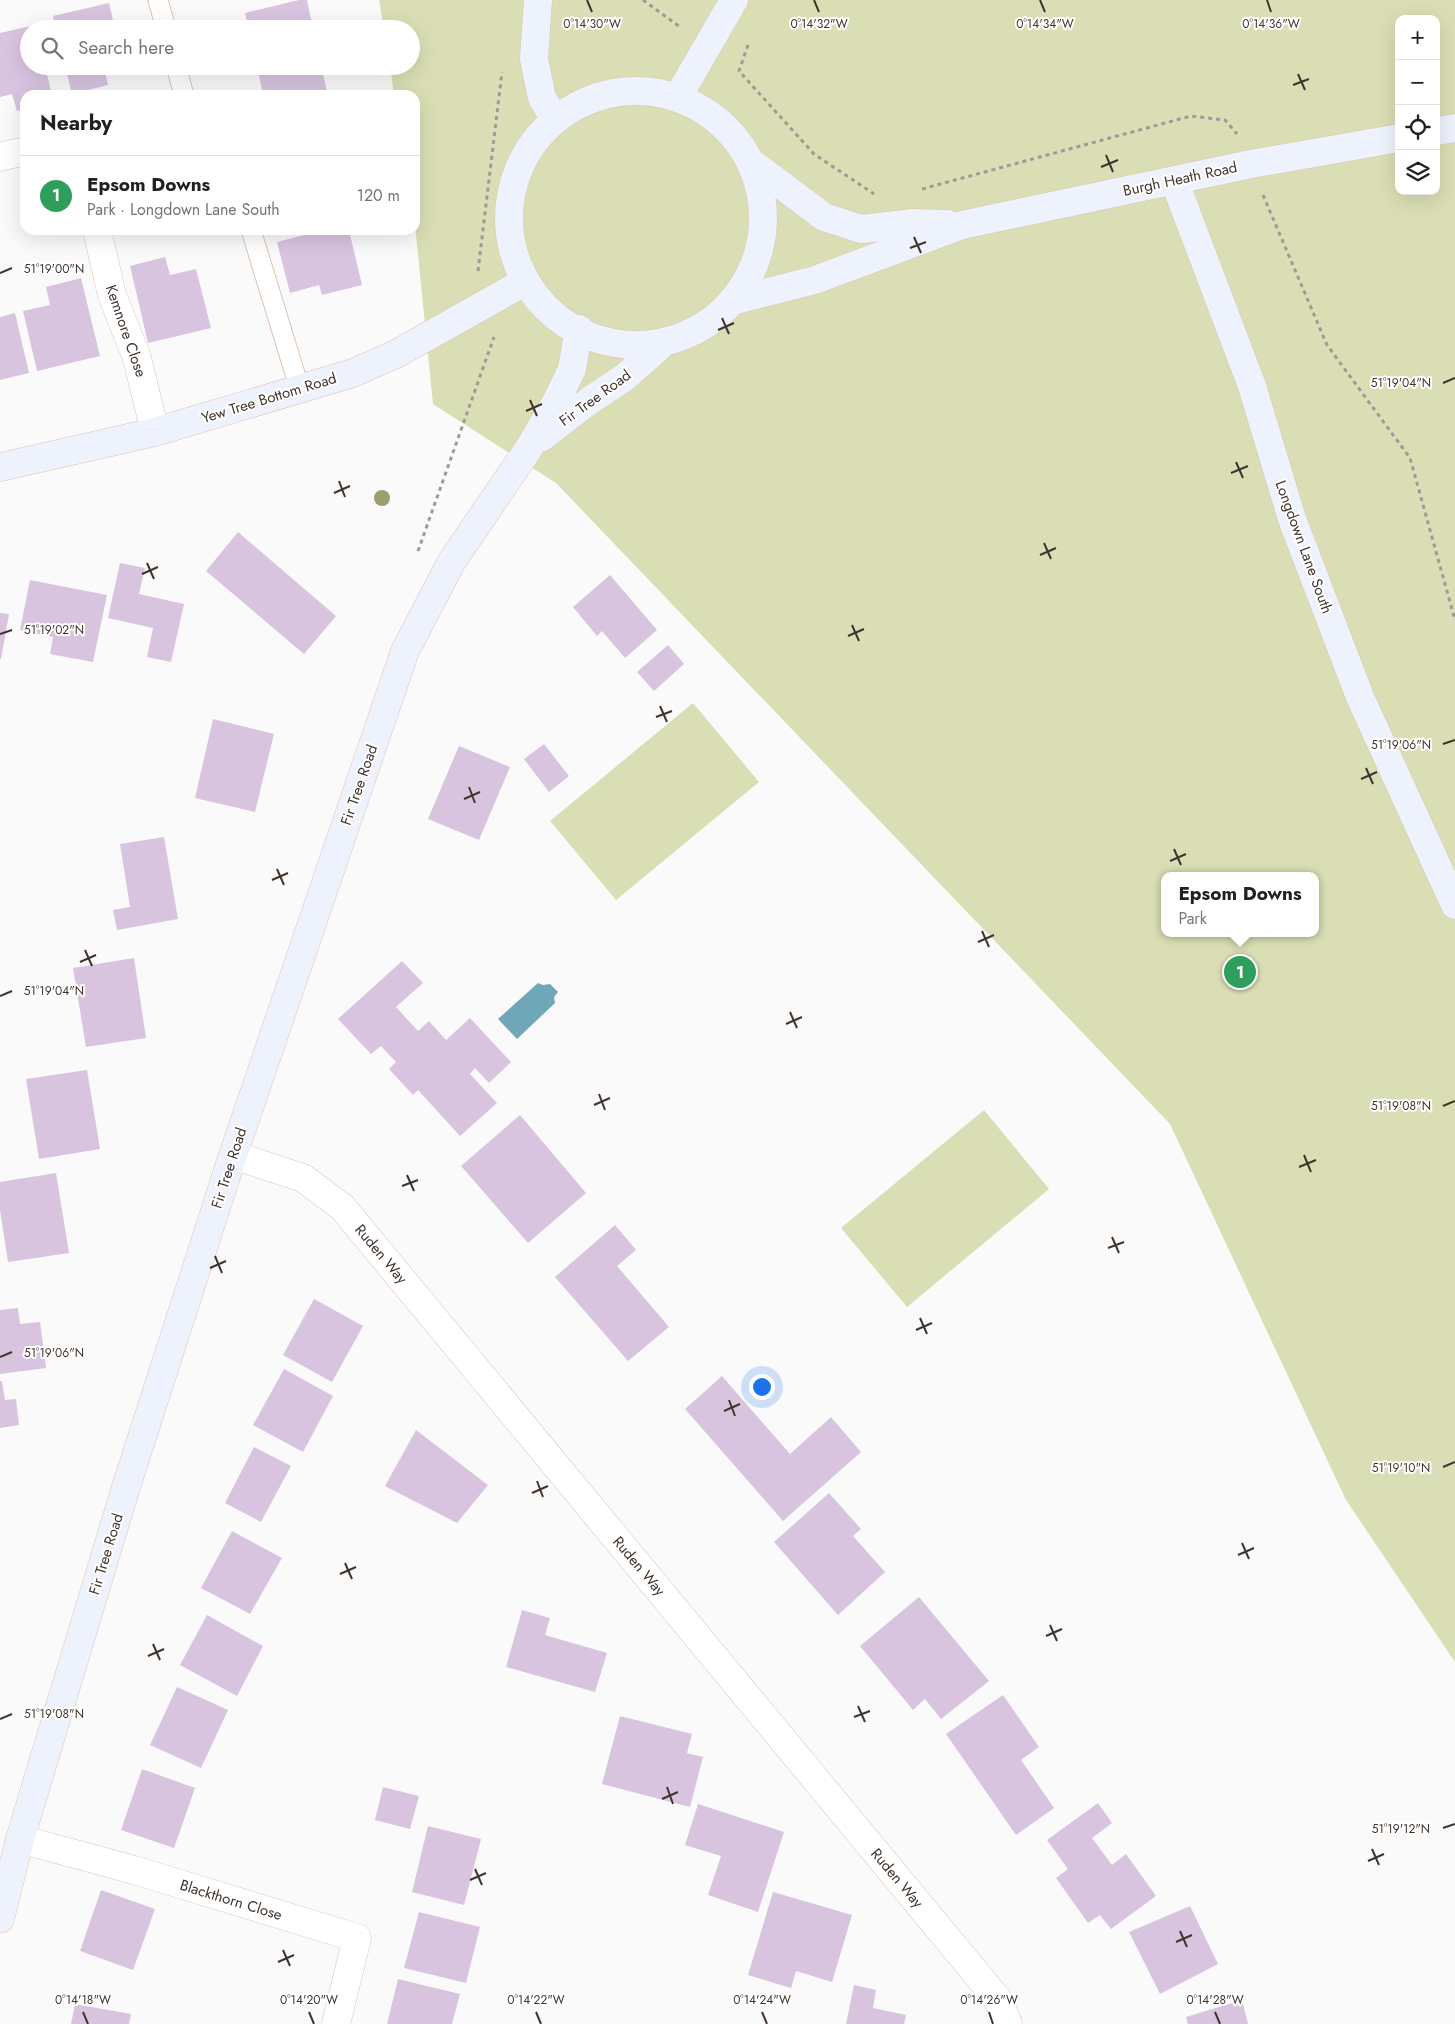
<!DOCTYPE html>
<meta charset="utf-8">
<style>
:root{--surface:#fff;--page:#f6f6f6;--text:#202124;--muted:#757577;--line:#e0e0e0;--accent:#0f766e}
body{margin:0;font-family:Jost,sans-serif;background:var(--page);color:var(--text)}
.controls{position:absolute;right:15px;top:15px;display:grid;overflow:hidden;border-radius:10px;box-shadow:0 5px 20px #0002}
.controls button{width:45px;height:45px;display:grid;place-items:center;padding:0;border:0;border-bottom:1px solid var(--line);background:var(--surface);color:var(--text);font:25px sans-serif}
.you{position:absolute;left:761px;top:1386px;width:18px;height:18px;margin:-12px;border:4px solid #fff;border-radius:50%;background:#1a73e8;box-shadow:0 0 0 8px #1a73e833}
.badge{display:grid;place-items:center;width:32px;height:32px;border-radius:50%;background:var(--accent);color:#fff;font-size:16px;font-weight:700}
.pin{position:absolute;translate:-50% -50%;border:2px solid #fff;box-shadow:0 1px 5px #0006}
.popup{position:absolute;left:1161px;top:872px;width:158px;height:65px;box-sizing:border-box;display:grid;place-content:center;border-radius:10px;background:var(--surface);filter:drop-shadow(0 1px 4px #0005);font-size:16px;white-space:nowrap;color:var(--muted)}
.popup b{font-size:19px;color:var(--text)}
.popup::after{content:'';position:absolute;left:50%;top:100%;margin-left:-10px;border:10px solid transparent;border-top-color:var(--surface)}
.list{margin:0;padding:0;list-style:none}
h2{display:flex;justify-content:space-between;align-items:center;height:65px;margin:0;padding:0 20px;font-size:21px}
h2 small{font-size:16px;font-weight:400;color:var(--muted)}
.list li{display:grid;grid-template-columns:32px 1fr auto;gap:15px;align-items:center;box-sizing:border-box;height:80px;padding:0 20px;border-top:1px solid var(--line)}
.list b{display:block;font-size:19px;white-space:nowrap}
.list p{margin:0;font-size:16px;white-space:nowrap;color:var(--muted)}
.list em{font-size:16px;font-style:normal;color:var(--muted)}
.icon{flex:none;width:28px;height:28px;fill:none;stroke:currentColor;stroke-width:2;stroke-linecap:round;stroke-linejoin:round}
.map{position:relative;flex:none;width:1455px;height:2024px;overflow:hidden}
.search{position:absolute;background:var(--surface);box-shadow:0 5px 20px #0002;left:20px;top:20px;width:400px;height:55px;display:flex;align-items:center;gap:12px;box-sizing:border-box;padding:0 18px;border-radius:28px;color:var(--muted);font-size:19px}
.panel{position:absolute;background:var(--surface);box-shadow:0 5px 20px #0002;left:20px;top:90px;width:400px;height:145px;border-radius:15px}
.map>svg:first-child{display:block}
</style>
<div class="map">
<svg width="1455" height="2024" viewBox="0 0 1455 2024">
<rect width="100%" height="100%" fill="#fafafa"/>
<path fill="#dadeb4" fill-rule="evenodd" d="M 379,0 L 1455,0 L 1455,1662 L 1346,1500 L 1170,1124 L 556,483 L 433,404 L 415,225 L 415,95 L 394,95 L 390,66 L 411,66 L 411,29 L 384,29 ZM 1399,19 L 1436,19 L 1436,191 L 1399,191 ZM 1165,876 L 1315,876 L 1315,933 L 1165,933 Z
M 693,703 L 759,782 L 616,900 L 550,821 Z
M 984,1110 L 1049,1189 L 907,1307 L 841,1228 Z"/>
<path fill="#6fa7b9" d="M 538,983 L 543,985 L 550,984 L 558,992 L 554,997 L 555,1003 L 517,1039 L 498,1019 Z"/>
<path fill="#d9c4e0" d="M 299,0 L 307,0 L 313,29 L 249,29 L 245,13 Z
M 109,3 L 115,29 L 56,29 L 53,16 Z
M 35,25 L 36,29 L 29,29 L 29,66 L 45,66 L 52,95 L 25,95 L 25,109 L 17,111 L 12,94 L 0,97 L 0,33 Z
M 65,66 L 104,66 L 108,85 L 72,94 Z
M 257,66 L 321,66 L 328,95 L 263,95 Z
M 324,230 L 349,230 L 362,285 L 322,295 L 319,285 L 290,293 L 277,242 Z
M 165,257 L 170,275 L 196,269 L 211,328 L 148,343 L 130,266 Z
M 81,278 L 100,356 L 37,371 L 23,311 L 50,305 L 46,287 Z
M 15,313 L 29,373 L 0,380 L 0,317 Z
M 238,532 L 336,616 L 304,654 L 206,571 Z
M 120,563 L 145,568 L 139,594 L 184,604 L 171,662 L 147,657 L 153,628 L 108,618 Z
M 610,575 L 657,630 L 625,658 L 602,631 L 597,636 L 573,607 Z
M 30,580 L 107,595 L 93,662 L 50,654 L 53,637 L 20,630 Z
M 0,613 L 9,614 L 1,659 L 0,659 Z
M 668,645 L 684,664 L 654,691 L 637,672 Z
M 213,719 L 274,734 L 255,812 L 195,798 Z
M 544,744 L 569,776 L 549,792 L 524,759 Z
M 459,746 L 510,767 L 479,840 L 428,819 Z
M 164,837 L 178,919 L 117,930 L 113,910 L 130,907 L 120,844 Z
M 134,958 L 146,1038 L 86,1047 L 73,968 Z
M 402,961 L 423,983 L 396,1007 L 418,1031 L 429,1021 L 446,1040 L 470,1018 L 511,1062 L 489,1083 L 475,1068 L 470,1074 L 497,1103 L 460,1136 L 418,1090 L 413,1095 L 389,1069 L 396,1062 L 381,1046 L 371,1054 L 338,1019 Z
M 87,1070 L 100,1149 L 39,1159 L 26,1079 Z
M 520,1115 L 586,1193 L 528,1243 L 461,1166 Z
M 56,1173 L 69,1253 L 8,1262 L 0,1210 L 0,1182 Z
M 615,1225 L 636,1250 L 617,1266 L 669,1327 L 628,1361 L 555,1277 Z
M 314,1299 L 363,1326 L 332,1382 L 283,1355 Z
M 18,1308 L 20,1324 L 40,1322 L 46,1368 L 0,1374 L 0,1310 Z
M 284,1369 L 333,1396 L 303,1452 L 253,1425 Z
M 722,1376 L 790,1454 L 831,1417 L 861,1452 L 783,1521 L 685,1409 Z
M 0,1381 L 2,1381 L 5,1400 L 16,1399 L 19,1425 L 0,1428 Z
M 416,1430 L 488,1485 L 457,1523 L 385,1486 Z
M 254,1447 L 291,1466 L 261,1522 L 225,1503 Z
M 829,1493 L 861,1529 L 853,1536 L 885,1572 L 838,1615 L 774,1542 Z
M 232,1531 L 282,1558 L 250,1614 L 201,1588 Z
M 919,1597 L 989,1681 L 941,1719 L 925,1699 L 913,1710 L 860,1646 Z
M 522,1610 L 550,1618 L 545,1635 L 607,1653 L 595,1692 L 506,1667 Z
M 207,1615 L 263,1646 L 237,1696 L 180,1665 Z
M 177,1687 L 228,1710 L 201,1768 L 150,1745 Z
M 1003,1695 L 1039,1747 L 1021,1760 L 1054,1808 L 1016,1835 L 946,1734 Z
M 620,1716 L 692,1734 L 687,1753 L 703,1757 L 690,1807 L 602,1784 Z
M 142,1769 L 195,1788 L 174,1848 L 121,1830 Z
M 383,1787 L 419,1796 L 410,1829 L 375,1820 Z
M 1098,1803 L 1112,1823 L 1092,1838 L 1112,1865 L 1126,1854 L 1156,1896 L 1111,1929 L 1100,1915 L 1088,1923 L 1056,1878 L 1068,1869 L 1047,1840 Z
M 698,1804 L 784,1832 L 758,1912 L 708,1895 L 721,1856 L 685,1845 Z
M 428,1826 L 481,1839 L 464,1905 L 412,1892 Z
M 101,1890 L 155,1909 L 133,1970 L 80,1951 Z
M 773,1892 L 852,1915 L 832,1982 L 796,1971 L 791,1988 L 748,1975 Z
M 1190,1906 L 1218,1964 L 1160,1994 L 1129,1932 Z
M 419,1912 L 480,1927 L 466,1983 L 404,1968 Z
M 398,1979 L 460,1994 L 452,2024 L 387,2024 Z
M 854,1985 L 876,1990 L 873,2008 L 906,2015 L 904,2024 L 846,2024 Z
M 1242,2000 L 1248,2024 L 1188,2024 L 1186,2017 Z
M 75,2004 L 131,2014 L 129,2024 L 71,2024 Z"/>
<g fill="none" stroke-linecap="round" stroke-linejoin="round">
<g stroke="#e0c3ae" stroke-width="21">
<path id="lane" d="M 158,0 L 166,29
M 176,66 L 184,95
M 251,230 L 300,390"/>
</g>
<g stroke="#e0c3ae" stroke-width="29">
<path id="street" d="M 0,157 L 25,151
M 97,230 L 112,295 L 137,358 L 155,432
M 233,1155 L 303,1178 L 342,1207 L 999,2001 L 1008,2024
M 20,1839 L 134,1870 L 357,1938 L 336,2024"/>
</g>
<g stroke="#e0c3ae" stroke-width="29">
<path id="secondary" d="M 538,0 L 534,59 L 542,98 L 553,116
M509 218a127 127 0 1 1 254 0a127 127 0 1 1-254 0Z
M 678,97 L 734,0
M 1436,131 L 1455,128
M 756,166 L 824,217 L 861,229 L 914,223 L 948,224
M 1174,180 L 1252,386 L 1292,519 L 1360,697 L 1455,905
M 736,300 L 815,280 L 962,225 L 1251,164 L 1399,138
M 541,438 L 589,401 L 625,377 L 660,346
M 0,467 L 155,432 L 353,373 L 396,354 L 521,284
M 0,1919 L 20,1839 L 126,1487 L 233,1155 L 405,651 L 452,561 L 529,448 L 556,402 L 572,369 L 579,329"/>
</g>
<path stroke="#9f9a96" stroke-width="3" stroke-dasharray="4 4" stroke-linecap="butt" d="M 643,0 L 680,27
M 748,45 L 739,71 L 814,154 L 874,194
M 922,189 L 1191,116 L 1225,120 L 1237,134
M 1263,195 L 1327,345 L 1410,458 L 1455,620
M 478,271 L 502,72
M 418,551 L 494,337"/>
<use href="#lane" stroke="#fff" stroke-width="19"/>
<use href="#street" stroke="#fff" stroke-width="28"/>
<use href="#secondary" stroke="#eef2fd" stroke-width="28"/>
</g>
<circle fill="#9c9d70" cx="382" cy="498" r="8"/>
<path fill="none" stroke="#40342c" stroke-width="2" d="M 587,0 L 592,12M 814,0 L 819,12M 1040,0 L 1045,12M 1267,0 L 1271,12M 1298,74 L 1305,90M 1293,85 L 1309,79M 1106,155 L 1113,172M 1101,167 L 1118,160M 914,237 L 921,253M 910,248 L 926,242M 0,273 L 12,268M 722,318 L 729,334M 718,330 L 734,323M 1443,383 L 1455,378M 530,400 L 537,416M 526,411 L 542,404M 1236,462 L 1243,478M 1231,473 L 1248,466M 339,481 L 345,497M 334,493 L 350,486M 1044,543 L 1051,559M 1040,555 L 1056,548M 147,563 L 154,579M 142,574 L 158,567M 852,625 L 859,641M 0,634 L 12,630M 848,636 L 864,629M 660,706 L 667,722M 656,717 L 672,711M 1443,744 L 1455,740M 1366,768 L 1373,784M 1361,779 L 1377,772M 469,787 L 475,803M 464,799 L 480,792M 1174,849 L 1181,865M 1170,861 L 1186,854M 277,869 L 284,885M 272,880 L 288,873M 982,931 L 989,947M 978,942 L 994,935M 85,950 L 92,966M 80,962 L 96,955M 0,996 L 12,991M 790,1012 L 797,1028M 786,1024 L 802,1017M 599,1094 L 605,1110M 594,1105 L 610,1098M 1443,1106 L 1455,1101M 1304,1155 L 1311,1172M 1299,1167 L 1316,1160M 407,1175 L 414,1191M 402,1186 L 418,1180M 1112,1237 L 1119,1253M 1108,1248 L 1124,1242M 215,1256 L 222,1273M 210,1268 L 226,1261M 920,1318 L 927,1334M 916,1330 L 932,1323M 0,1357 L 12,1352M 729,1400 L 735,1416M 724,1411 L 740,1404M 1443,1467 L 1455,1462M 537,1481 L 543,1497M 532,1493 L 548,1486M 1242,1543 L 1249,1559M 1238,1555 L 1254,1548M 345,1563 L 352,1579M 340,1574 L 356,1567M 1050,1625 L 1057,1641M 1046,1636 L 1062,1629M 153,1644 L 160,1660M 148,1656 L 164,1649M 858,1706 L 865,1722M 854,1717 L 870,1711M 0,1719 L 12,1714M 667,1787 L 673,1804M 662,1799 L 678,1792M 1443,1828 L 1455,1824M 1372,1849 L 1379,1865M 1368,1861 L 1384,1854M 475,1869 L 482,1885M 470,1880 L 486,1873M 1180,1931 L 1187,1947M 1176,1942 L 1192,1935M 283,1950 L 290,1966M 278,1962 L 294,1955M 83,2012 L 88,2024M 309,2012 L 314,2024M 536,2012 L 541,2024M 762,2012 L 767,2024M 989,2012 L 993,2024M 1215,2012 L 1220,2024"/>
<g text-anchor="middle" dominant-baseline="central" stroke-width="4" stroke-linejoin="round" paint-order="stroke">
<g font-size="15" fill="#40342c" stroke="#fff">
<text transform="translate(1180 179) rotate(-12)">Burgh Heath Road</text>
<text transform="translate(126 331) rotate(71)">Kemnore Close</text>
<text transform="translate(269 398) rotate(-17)">Yew Tree Bottom Road</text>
<text transform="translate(595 398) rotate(-36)">Fir Tree Road</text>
<text transform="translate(1304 547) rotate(70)">Longdown Lane South</text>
<text transform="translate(359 785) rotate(-71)">Fir Tree Road</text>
<text transform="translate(229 1168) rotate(-72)">Fir Tree Road</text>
<text transform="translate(381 1254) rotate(50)">Ruden Way</text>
<text transform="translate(106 1554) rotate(-73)">Fir Tree Road</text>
<text transform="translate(639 1566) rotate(50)">Ruden Way</text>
<text transform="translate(897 1878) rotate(50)">Ruden Way</text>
<text transform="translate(231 1900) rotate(17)">Blackthorn Close</text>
</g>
</g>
<g font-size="12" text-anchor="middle" fill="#40342c" stroke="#fff" stroke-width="4" stroke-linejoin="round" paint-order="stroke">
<text x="592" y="28">0°14'30"W</text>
<text x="819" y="28">0°14'32"W</text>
<text x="1045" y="28">0°14'34"W</text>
<text x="1271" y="28">0°14'36"W</text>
<text x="54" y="273">51°19'00"N</text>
<text x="1401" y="387">51°19'04"N</text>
<text x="54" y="634">51°19'02"N</text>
<text x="1401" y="749">51°19'06"N</text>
<text x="54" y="995">51°19'04"N</text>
<text x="1401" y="1110">51°19'08"N</text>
<text x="54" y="1357">51°19'06"N</text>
<text x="1401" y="1472">51°19'10"N</text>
<text x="54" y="1718">51°19'08"N</text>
<text x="1401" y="1833">51°19'12"N</text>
<text x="83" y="2004">0°14'18"W</text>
<text x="309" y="2004">0°14'20"W</text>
<text x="536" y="2004">0°14'22"W</text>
<text x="762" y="2004">0°14'24"W</text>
<text x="989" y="2004">0°14'26"W</text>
<text x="1215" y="2004">0°14'28"W</text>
</g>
</svg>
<div class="controls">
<button>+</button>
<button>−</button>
<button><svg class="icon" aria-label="locate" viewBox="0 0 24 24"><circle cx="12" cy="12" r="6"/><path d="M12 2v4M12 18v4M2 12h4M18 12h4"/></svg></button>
<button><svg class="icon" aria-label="layers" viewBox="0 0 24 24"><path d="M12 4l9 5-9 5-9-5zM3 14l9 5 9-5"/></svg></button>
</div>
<div class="you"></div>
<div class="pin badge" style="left:1240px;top:972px;background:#2e9e5b">1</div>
<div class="popup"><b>Epsom Downs</b>Park</div>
<div class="search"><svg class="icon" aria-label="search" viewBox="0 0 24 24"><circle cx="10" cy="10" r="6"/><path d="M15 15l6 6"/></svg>Search here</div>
<section class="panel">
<h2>Nearby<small></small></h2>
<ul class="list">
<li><span class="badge" style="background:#2e9e5b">1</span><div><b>Epsom Downs</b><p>Park · Longdown Lane South</p></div><em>120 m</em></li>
</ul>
</section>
</div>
